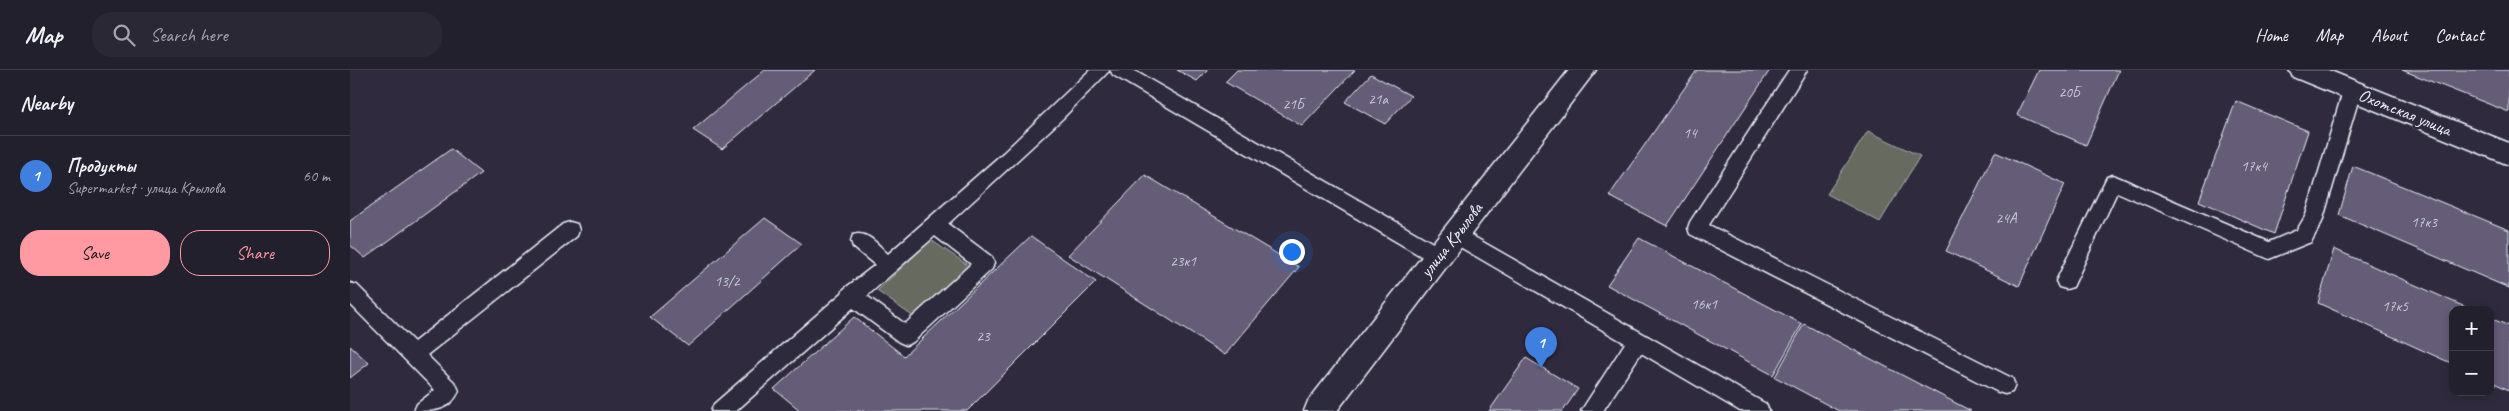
<!DOCTYPE html>
<meta charset="utf-8">
<style>
:root{--surface:#23202e;--page:#2b2836;--text:#f1f3f6;--muted:#a3a3aa;--line:#403e4a;--accent:#ff9aa2}
body{margin:0;font-family:Caveat,sans-serif;background:var(--page);color:var(--text)}
.controls{position:absolute;right:15px;bottom:15px;display:grid;overflow:hidden;border-radius:10px;box-shadow:0 2px 8px #0003}
.controls button{width:45px;height:45px;display:grid;place-items:center;padding:0;border:0;border-bottom:1px solid var(--line);background:var(--surface);color:var(--text);font:25px sans-serif}
.you{position:absolute;left:941px;top:181px;width:18px;height:18px;margin:-12px;border:4px solid #fff;border-radius:50%;background:#1a73e8;box-shadow:0 0 0 8px #1a73e833}
.badge{display:grid;place-items:center;width:32px;height:32px;border-radius:50%;background:var(--accent);color:#fff;font-size:16px;font-weight:700}
.pin{position:absolute;translate:-50% -41px;filter:drop-shadow(0 1px 2px #0008)}
.pin::after{content:'';position:absolute;top:26px;width:18px;height:15px;background:inherit;clip-path:polygon(0 0,100% 0,50% 100%)}
.list{margin:0;padding:0;list-style:none}
h2{display:flex;justify-content:space-between;align-items:center;height:65px;margin:0;padding:0 20px;font-size:21px}
h2 small{font-size:16px;font-weight:400;color:var(--muted)}
.list li{display:grid;grid-template-columns:32px 1fr auto;gap:15px;align-items:center;box-sizing:border-box;height:80px;padding:0 20px;border-top:1px solid var(--line)}
.list b{display:block;font-size:19px;white-space:nowrap}
.list p{margin:0;font-size:16px;white-space:nowrap;color:var(--muted)}
.list em{font-size:16px;font-style:normal;color:var(--muted)}
.actions{display:flex;gap:10px;padding:15px 20px}
.actions a{flex:1;padding:11px 0;border:1px solid var(--accent);border-radius:20px;text-align:center;font-size:18px;color:var(--accent)}
.actions .main{background:var(--accent);color:#111}
.icon{flex:none;width:28px;height:28px;fill:none;stroke:currentColor;stroke-width:2;stroke-linecap:round;stroke-linejoin:round}
.map{position:relative;flex:none;width:2159px;height:341px;overflow:hidden}
header{display:flex;align-items:center;gap:30px;box-sizing:border-box;height:70px;padding:0 25px;background:var(--surface);border-bottom:1px solid var(--line)}
header strong{font-size:24px}
nav{display:flex;gap:28px;margin-inline-start:auto;font-size:18px}
.search{width:350px;height:45px;background:var(--page);display:flex;align-items:center;gap:12px;box-sizing:border-box;padding:0 18px;border-radius:20px;color:var(--muted);font-size:19px}
main{display:flex}
aside{flex:1;background:var(--surface)}
.map>svg:first-child{display:block}
</style>
<header>
<strong>Map</strong>
<div class="search"><svg class="icon" aria-label="search" viewBox="0 0 24 24"><circle cx="10" cy="10" r="6"/><path d="M15 15l6 6"/></svg>Search here</div>
<nav><a>Home</a><a>Map</a><a>About</a><a>Contact</a></nav>
</header>
<main>
<aside>
<h2>Nearby<small></small></h2>
<ul class="list">
<li><span class="badge" style="background:#3f7fe0">1</span><div><b>Продукты</b><p>Supermarket · улица Крылова</p></div><em>60 m</em></li>
</ul>
<div class="actions"><a class="main">Save</a><a>Share</a></div>
</aside>
<div class="map">
<svg width="2159" height="341" viewBox="0 0 2159 341">
<rect width="100%" height="100%" fill="#2f2a3d"/>
<filter id="ink" filterUnits="userSpaceOnUse"><feTurbulence type="fractalNoise" baseFrequency=".02" numOctaves="2"/><feDisplacementMap in="SourceGraphic" scale="10" xChannelSelector="R" yChannelSelector="G"/><feConvolveMatrix kernelMatrix="1 2 1 2 8 2 1 2 1" color-interpolation-filters="sRGB"/></filter>
<g filter="url(#ink)">
<path fill="#666b5e" stroke="#a7aeab" d="M 1518,61 L 1570,86 L 1530,152 L 1477,124 Z
M 581,170 L 619,196 L 565,248 L 527,221 Z"/>
<path fill="#655b78" stroke="#e8f1f8" d="M 415,0 L 465,0 L 372,79 L 343,60 Z
M 827,0 L 858,0 L 847,11 Z
M 887,0 L 1005,0 L 952,56 L 875,12 Z
M 1347,0 L 1420,0 L 1317,156 L 1259,126 Z
M 1689,0 L 1769,0 L 1736,75 L 1667,45 Z
M 2052,0 L 2159,0 L 2159,42 Z
M 1021,4 L 1061,26 L 1035,54 L 995,32 Z
M 1886,31 L 1958,61 L 1924,164 L 1849,131 Z
M 101,79 L 131,103 L 15,188 L 0,175 L 0,151 Z
M 1645,82 L 1715,114 L 1669,216 L 1596,181 Z
M 2003,96 L 2159,160 L 2159,218 L 1989,145 Z
M 795,105 L 949,197 L 875,285 L 718,185 Z
M 415,148 L 452,174 L 338,276 L 300,247 Z
M 681,166 L 746,212 L 617,341 L 451,341 L 424,319 L 504,247 L 554,286 Z
M 1289,168 L 1452,254 L 1423,305 L 1257,215 Z
M 1984,179 L 2122,240 L 2103,240 L 2103,294 L 1968,233 Z
M 2140,248 L 2159,256 L 2159,320 L 2140,311 Z
M 1454,254 L 1621,341 L 1489,341 L 1425,307 Z
M 0,276 L 19,293 L 0,308 Z
M 1176,288 L 1228,319 L 1213,341 L 1139,341 Z"/>
<g fill="none" stroke-linecap="round" stroke-linejoin="round">
<g stroke="#e8f1f8" stroke-width="3">
<path id="lane" d="M 740,0 L 760,0 L 712,49 L 598,154 L 642,187 L 644,193 L 642,199 L 563,272 L 556,275 L 549,272 L 503,238 L 386,341 L 361,341 L 364,334 L 492,223 L 494,219 L 525,195 L 503,177 L 501,171 L 503,165 C 517,160 528,175 538,184 L 653,83 ZM 585,166 L 621,194 L 555,254 L 517,226 Z
M 760,0 L 783,0 L 1095,180 L 1097,186 L 1095,192 L 1088,194 L 1081,192 L 763,5 Z
M 1439,0 L 1457,0 L 1359,155 L 1662,308 L 1665,315 L 1662,322 L 1655,324 L 1648,322 L 1340,164 L 1338,158 L 1340,152 Z
M 2002,14 L 2008,16 L 2011,21 L 1972,152 L 1961,172 L 1919,189 L 1767,122 L 1723,217 L 1716,219 L 1709,217 L 1706,211 L 1709,205 L 1757,107 L 1763,105 L 1919,172 L 1947,160 L 1956,145 L 1993,21 L 1996,16 Z
M 220,152 L 227,154 L 229,160 L 227,166 L 77,285 L 106,314 L 109,321 C 100,341 84,341 64,341 L 67,334 L 85,320 L 0,234 L 0,213 L 7,215 L 64,272 L 213,154 Z
M 1105,156 L 1416,334 L 1419,341 L 1390,341 L 1291,283 L 1253,341 L 1231,341 L 1275,273 L 1098,170 L 1096,164 L 1098,158 Z"/>
</g>
<g stroke="#e8f1f8" stroke-width="3">
<path id="secondary" d="M 1219,0 L 1246,0 L 987,341 L 954,341 L 958,331 Z
M 1939,0 L 1978,0 L 2159,73 L 2159,95 L 1943,7 Z"/>
</g>
<use href="#lane" fill="#2f2a3d" fill-rule="evenodd"/>
<use href="#secondary" fill="#2f2a3d" fill-rule="evenodd"/>
</g>
</g>
<g text-anchor="middle" dominant-baseline="central" stroke-width="5" stroke-linejoin="round" paint-order="stroke">
<g font-size="15" fill="#c7ccd8">
<text x="1719" y="22">20Б</text>
<text x="1028" y="29">21а</text>
<text x="943" y="34">21Б</text>
<text x="1340" y="63">14</text>
<text x="1904" y="96">17к4</text>
<text x="1656" y="148">24А</text>
<text x="2074" y="152">17к3</text>
<text x="833" y="191">23к1</text>
<text x="377" y="211">13/2</text>
<text x="1354" y="234">16к1</text>
<text x="2045" y="236">17к5</text>
<text x="633" y="266">23</text>
</g>
<g font-size="18" fill="#e8f1f8" stroke="#2f2a3d">
<text transform="translate(2055 42) rotate(22)">Охотская улица</text>
<text transform="translate(1101 170) rotate(-52)">улица Крылова</text>
</g>
</g>
</svg>
<div class="controls">
<button>+</button>
<button>−</button>
</div>
<div class="you"></div>
<div class="pin badge" style="left:1191px;top:298px;background:#3f7fe0">1</div>
</div>
</main>
